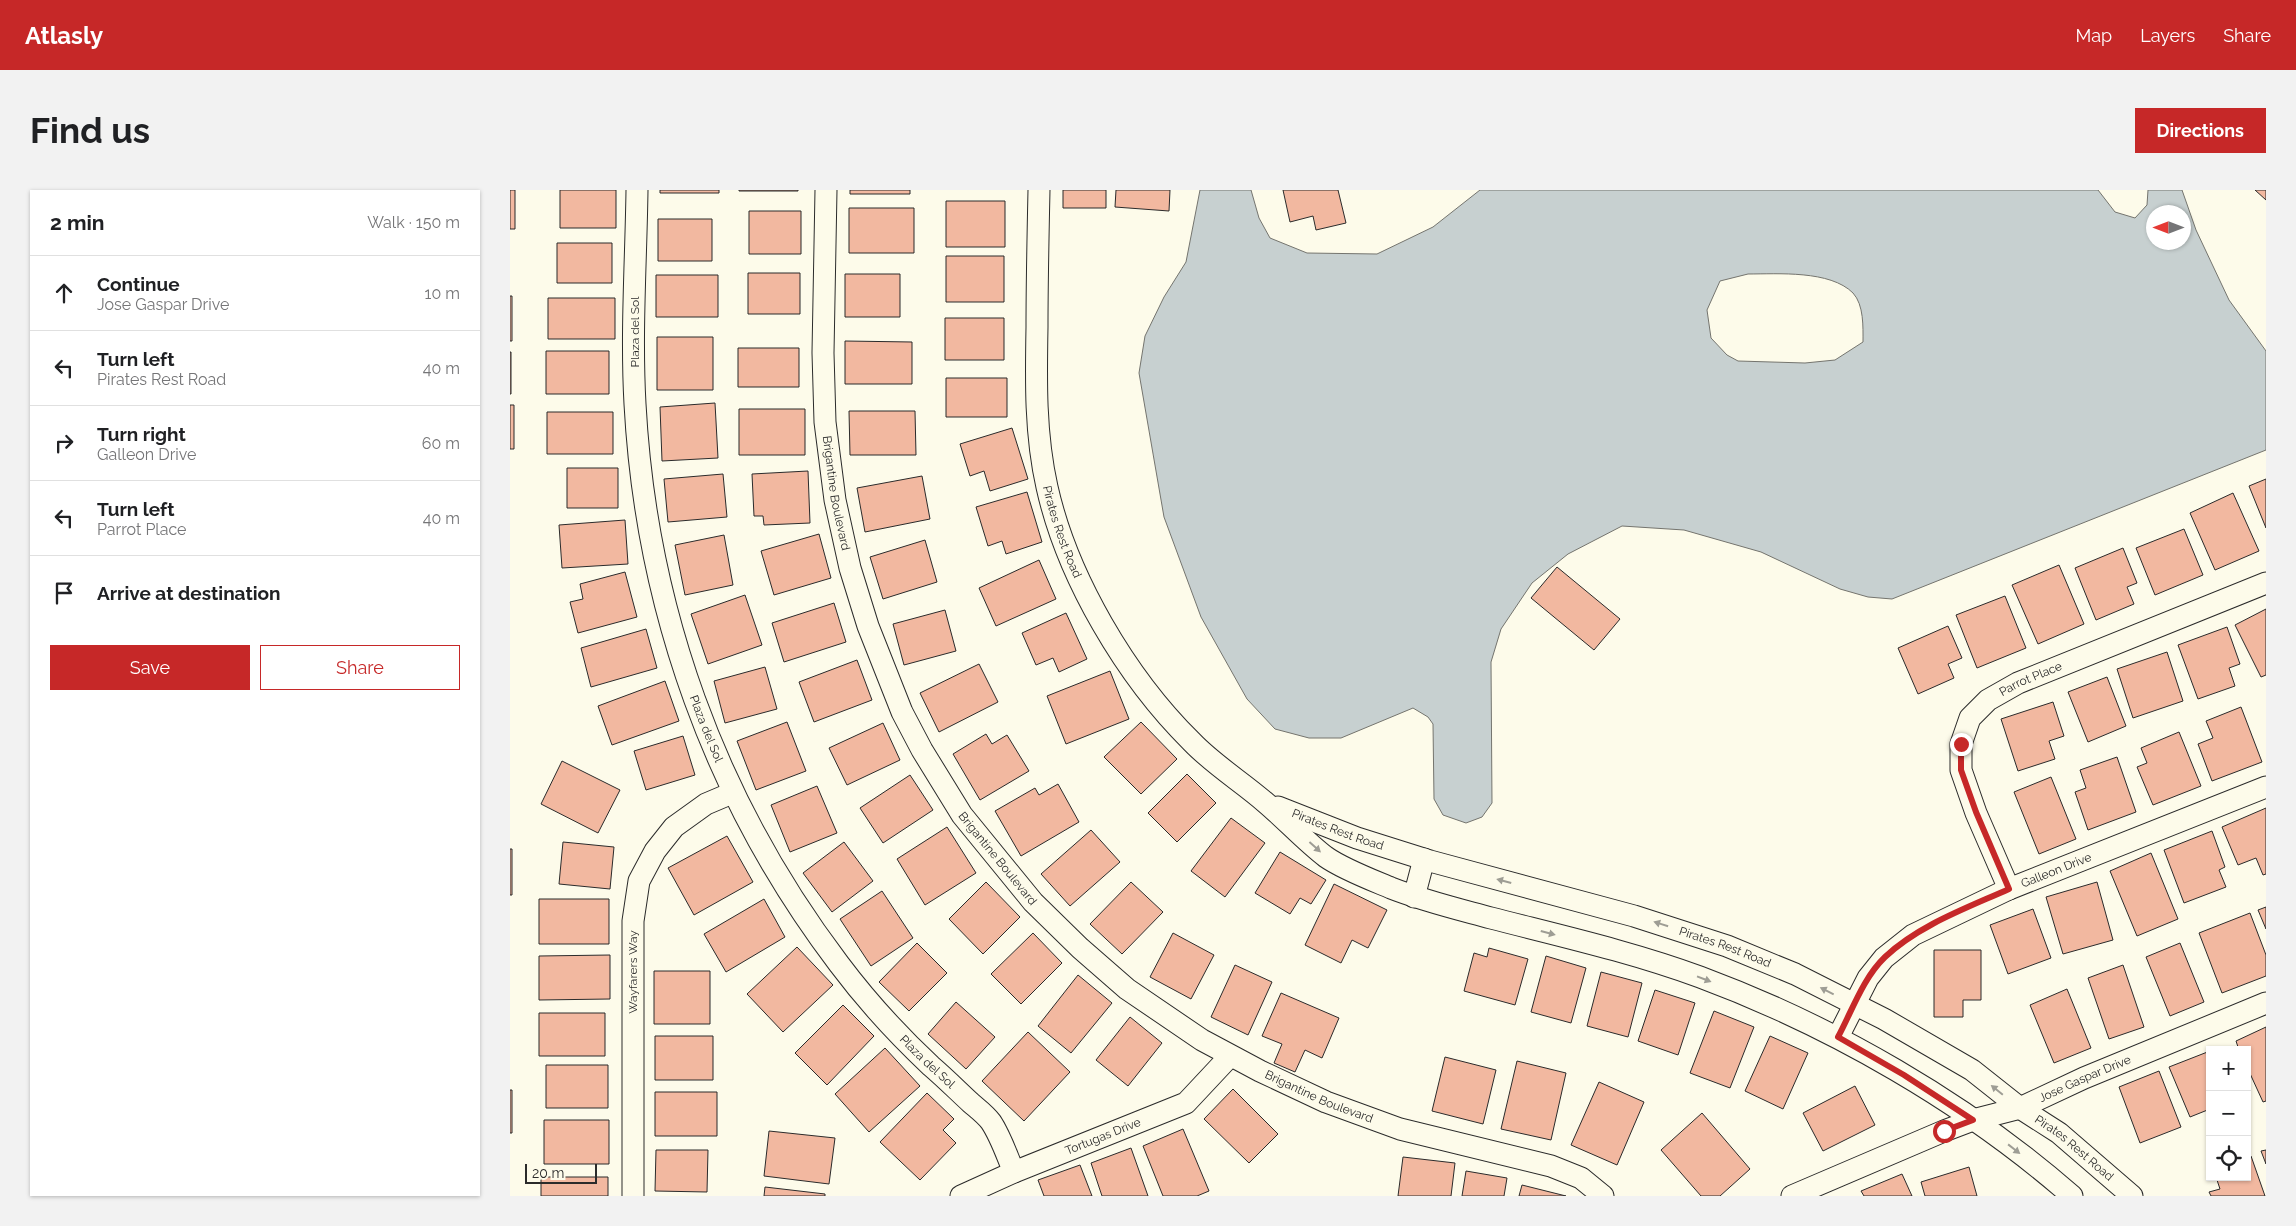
<!DOCTYPE html>
<meta charset="utf-8">
<style>
:root{--surface:#fff;--page:#f2f2f2;--text:#202124;--muted:#757577;--line:#e0e0e0;--accent:#c62828}
body{margin:0;font-family:Raleway,sans-serif;background:var(--page);color:var(--text)}
.controls{position:absolute;right:15px;bottom:15px;display:grid;overflow:hidden;border-radius:0px;box-shadow:0 1px 4px #0004}
.controls button{width:45px;height:45px;display:grid;place-items:center;padding:0;border:0;border-bottom:1px solid var(--line);background:var(--surface);color:var(--text);font:25px sans-serif}
.compass{position:absolute;left:1636px;top:15px;width:45px;height:45px;border-radius:50%;background:var(--surface);box-shadow:0 1px 4px #0004;rotate:270deg}
.scale{position:absolute;left:15px;bottom:12px;width:72px;box-sizing:border-box;padding-left:5px;border:2px solid #2b2b2b;border-top:0;font-size:14px;line-height:18px;white-space:nowrap;color:#2b2b2b;-webkit-text-stroke:4px #fdfbea;paint-order:stroke}
.stop{position:absolute;width:15px;height:15px;margin:-11px;border:4px solid #c62828;border-radius:50%;background:#fff}
.stop.end{background:#c62828;border-color:#fff;box-shadow:0 1px 5px #0008}
.list{margin:0;padding:0;list-style:none}
h2{display:flex;justify-content:space-between;align-items:center;height:65px;margin:0;padding:0 20px;font-size:21px}
h2 small{font-size:16px;font-weight:400;color:var(--muted)}
.list li{display:grid;grid-template-columns:32px 1fr auto;gap:15px;align-items:center;box-sizing:border-box;height:75px;padding:0 20px;border-top:1px solid var(--line)}
.list b{display:block;font-size:19px;white-space:nowrap}
.list p{margin:0;font-size:16px;white-space:nowrap;color:var(--muted)}
.list em{font-size:16px;font-style:normal;color:var(--muted)}
.actions{display:flex;gap:10px;padding:15px 20px}
.actions a{flex:1;padding:11px 0;border:1px solid var(--accent);border-radius:0px;text-align:center;font-size:18px;color:var(--accent)}
.actions .main{background:var(--accent);color:#fff}
.icon{flex:none;width:28px;height:28px;fill:none;stroke:currentColor;stroke-width:2;stroke-linecap:round;stroke-linejoin:round}
.map{position:relative;flex:none;width:1756px;height:1006px;overflow:hidden;border-radius:0px}
header{display:flex;align-items:center;gap:30px;box-sizing:border-box;height:70px;padding:0 25px;background:var(--accent);color:#fff}
header strong{font-size:24px}
nav{display:flex;gap:28px;margin-inline-start:auto;font-size:18px}
.intro{display:flex;align-items:center;justify-content:space-between;box-sizing:border-box;height:120px;padding:0 30px}
h1{margin:0;font-size:35px}
.button{padding:12px 22px;border-radius:0px;background:var(--accent);color:#fff;font-size:18px;font-weight:700}
main{display:flex;gap:30px;padding:0 30px}
aside{flex:1;background:var(--surface);border-radius:0px;box-shadow:0 1px 4px #0004}
.map>svg:first-child{display:block}
</style>
<header>
<strong>Atlasly</strong>
<nav><a>Map</a><a>Layers</a><a>Share</a></nav>
</header>
<div class="intro"><h1>Find us</h1><a class="button">Directions</a></div>
<main>
<aside>
<h2>2 min<small>Walk · 150 m</small></h2>
<ul class="list">
<li><svg class="icon" aria-label="ahead" viewBox="0 0 24 24"><path d="M12 20V5M6 11l6-6 6 6"/></svg><div><b>Continue</b><p>Jose Gaspar Drive</p></div><em>10 m</em></li>
<li><svg class="icon" aria-label="left" viewBox="0 0 24 24"><path d="M17 20v-9H6M10 6l-5 5 5 5"/></svg><div><b>Turn left</b><p>Pirates Rest Road</p></div><em>40 m</em></li>
<li><svg class="icon" aria-label="right" viewBox="0 0 24 24"><path d="M7 20v-9h11M14 6l5 5-5 5"/></svg><div><b>Turn right</b><p>Galleon Drive</p></div><em>60 m</em></li>
<li><svg class="icon" aria-label="left" viewBox="0 0 24 24"><path d="M17 20v-9H6M10 6l-5 5 5 5"/></svg><div><b>Turn left</b><p>Parrot Place</p></div><em>40 m</em></li>
<li><svg class="icon" aria-label="arrive" viewBox="0 0 24 24"><path d="M6 21V4h12l-3 4 3 4H6"/></svg><div><b>Arrive at destination</b></div></li>
</ul>
<div class="actions"><a class="main">Save</a><a>Share</a></div>
</aside>
<div class="map">
<svg width="1756" height="1006" viewBox="0 0 1756 1006">
<rect width="100%" height="100%" fill="#fdfbea"/>
<path fill="#c7d0d0" stroke="#74746e" fill-rule="evenodd" d="M 690,0 L 741,0 L 749,28 L 760,48 L 797,63 L 867,64 L 923,37 L 970,0 L 1588,0 L 1605,22 L 1625,28 L 1637,15 L 1638,0 L 1672,0 L 1686,40 L 1719,110 L 1756,161 L 1756,260 L 1382,409 L 1358,407 L 1330,399 L 1251,362 L 1174,340 L 1112,336 L 1058,364 L 1022,393 L 991,439 L 981,472 L 982,613 L 972,627 L 956,633 L 933,625 L 924,609 L 923,534 L 918,527 L 903,518 L 831,548 L 799,548 L 765,539 L 737,509 L 691,427 L 654,327 L 629,183 L 635,146 L 654,107 L 676,72 ZM 1644,22 L 1674,22 L 1674,52 L 1644,52 ZM 1238,84 C 1268,84 1320,80 1343,103 C 1354,115 1353,137 1353,152 L 1325,170 L 1295,173 L 1228,171 L 1217,165 L 1201,148 L 1197,120 L 1210,91 Z"/>
<path fill="#f2b8a0" stroke="#2b2b2b" d="M 0,0 L 5,0 L 5,39 L 0,39 Z
M 50,0 L 106,0 L 106,38 L 50,38 Z
M 150,0 L 209,0 L 209,3 L 150,3 Z
M 229,0 L 288,0 L 288,1 L 229,1 Z
M 340,0 L 400,0 L 400,4 L 340,4 Z
M 553,0 L 596,0 L 596,18 L 553,18 Z
M 606,0 L 660,0 L 659,21 L 605,17 Z
M 773,0 L 828,0 L 836,33 L 806,40 L 803,26 L 780,32 Z
M 1745,0 L 1756,0 L 1756,10 Z
M 436,11 L 495,11 L 495,57 L 436,57 Z
M 339,18 L 404,18 L 404,63 L 339,63 Z
M 239,21 L 291,21 L 291,64 L 239,64 Z
M 148,29 L 202,29 L 202,71 L 148,71 Z
M 47,53 L 102,53 L 102,93 L 47,93 Z
M 436,66 L 494,66 L 494,112 L 436,112 Z
M 238,83 L 290,83 L 290,124 L 238,124 Z
M 335,84 L 390,84 L 390,127 L 335,127 Z
M 146,85 L 208,85 L 208,127 L 146,127 Z
M 0,106 L 2,106 L 2,151 L 0,151 Z
M 38,108 L 105,108 L 105,149 L 38,149 Z
M 435,128 L 494,128 L 494,170 L 435,170 Z
M 147,147 L 203,147 L 203,200 L 147,200 Z
M 335,151 L 402,152 L 402,194 L 335,194 Z
M 228,158 L 289,158 L 289,197 L 228,197 Z
M 36,161 L 99,161 L 99,204 L 36,204 Z
M 0,162 L 1,162 L 1,204 L 0,204 Z
M 436,188 L 497,188 L 497,227 L 436,227 Z
M 205,213 L 208,268 L 152,271 L 150,217 Z
M 0,215 L 4,215 L 4,259 L 0,259 Z
M 229,219 L 295,219 L 295,265 L 229,265 Z
M 339,221 L 405,221 L 406,265 L 340,265 Z
M 37,222 L 103,222 L 103,264 L 37,264 Z
M 502,238 L 518,289 L 480,301 L 474,281 L 460,286 L 450,254 Z
M 57,278 L 108,278 L 108,318 L 57,318 Z
M 298,281 L 300,333 L 254,335 L 253,326 L 244,326 L 242,284 Z
M 213,284 L 217,327 L 158,332 L 154,289 Z
M 412,286 L 420,329 L 355,342 L 347,298 Z
M 1756,289 L 1756,338 L 1739,296 Z
M 517,302 L 532,352 L 496,364 L 492,351 L 478,356 L 466,317 Z
M 1723,303 L 1749,361 L 1705,380 L 1680,323 Z
M 115,330 L 118,374 L 52,378 L 49,335 Z
M 1674,339 L 1693,385 L 1645,405 L 1626,358 Z
M 309,344 L 321,388 L 264,405 L 251,361 Z
M 214,345 L 223,395 L 175,405 L 165,355 Z
M 415,350 L 427,392 L 373,409 L 360,367 Z
M 1613,358 L 1627,393 L 1617,397 L 1624,414 L 1586,430 L 1565,378 Z
M 529,370 L 546,409 L 486,436 L 469,398 Z
M 1549,375 L 1574,434 L 1528,454 L 1502,395 Z
M 1047,377 L 1110,429 L 1084,460 L 1021,408 Z
M 115,382 L 127,427 L 68,443 L 60,412 L 73,409 L 70,394 Z
M 235,405 L 252,455 L 198,474 L 181,424 Z
M 1495,406 L 1516,458 L 1467,478 L 1446,425 Z
M 324,413 L 336,452 L 274,472 L 262,433 Z
M 1756,419 L 1756,485 L 1751,487 L 1725,435 Z
M 435,420 L 446,461 L 394,475 L 383,434 Z
M 556,423 L 577,469 L 549,482 L 543,468 L 526,475 L 512,443 Z
M 1438,436 L 1452,468 L 1438,474 L 1444,488 L 1408,504 L 1388,458 Z
M 1717,437 L 1730,474 L 1719,478 L 1725,496 L 1688,509 L 1668,455 Z
M 136,439 L 147,478 L 81,497 L 71,458 Z
M 1657,462 L 1673,511 L 1623,528 L 1607,479 Z
M 347,470 L 362,510 L 304,532 L 289,492 Z
M 469,474 L 488,512 L 429,542 L 410,503 Z
M 255,477 L 267,519 L 215,533 L 204,491 Z
M 600,481 L 619,529 L 556,554 L 537,506 Z
M 1597,487 L 1616,536 L 1578,552 L 1558,502 Z
M 155,491 L 169,531 L 102,555 L 88,516 Z
M 1543,512 L 1554,546 L 1539,551 L 1545,569 L 1508,581 L 1491,529 Z
M 1731,517 L 1752,572 L 1702,591 L 1688,554 L 1703,548 L 1696,531 Z
M 277,532 L 296,581 L 246,600 L 227,551 Z
M 631,532 L 667,569 L 631,604 L 594,567 Z
M 373,533 L 390,570 L 337,595 L 319,558 Z
M 1669,542 L 1691,596 L 1643,615 L 1627,577 L 1637,573 L 1631,558 Z
M 476,544 L 482,554 L 497,545 L 519,581 L 470,610 L 443,564 Z
M 173,546 L 185,585 L 136,600 L 124,561 Z
M 1607,567 L 1626,622 L 1578,640 L 1565,602 L 1576,598 L 1570,580 Z
M 52,571 L 110,600 L 88,643 L 31,614 Z
M 677,584 L 706,613 L 667,652 L 638,623 Z
M 400,585 L 423,620 L 373,653 L 350,618 Z
M 1541,587 L 1566,649 L 1529,664 L 1504,602 Z
M 548,594 L 569,632 L 511,666 L 485,621 L 525,598 L 529,605 Z
M 307,596 L 327,643 L 280,662 L 261,615 Z
M 1756,618 L 1756,684 L 1753,685 L 1746,668 L 1728,675 L 1712,637 Z
M 721,628 L 755,653 L 715,707 L 681,681 Z
M 437,637 L 466,683 L 415,715 L 387,669 Z
M 581,640 L 610,672 L 560,716 L 531,684 Z
M 1702,641 L 1715,677 L 1709,680 L 1716,697 L 1674,713 L 1654,660 Z
M 217,646 L 243,692 L 184,725 L 158,678 Z
M 53,652 L 104,657 L 100,699 L 49,694 Z
M 334,652 L 363,691 L 322,722 L 293,683 Z
M 0,659 L 2,659 L 2,705 L 0,705 Z
M 770,662 L 816,690 L 801,714 L 790,708 L 780,724 L 745,703 Z
M 1641,663 L 1668,729 L 1627,746 L 1600,681 Z
M 476,692 L 510,727 L 473,764 L 439,729 Z
M 621,692 L 653,722 L 612,764 L 580,734 Z
M 1587,692 L 1603,750 L 1553,764 L 1536,707 Z
M 824,694 L 877,720 L 858,758 L 842,750 L 831,773 L 795,755 Z
M 372,701 L 403,748 L 361,776 L 330,729 Z
M 29,709 L 99,709 L 99,754 L 29,754 Z
M 254,709 L 275,747 L 216,782 L 194,744 Z
M 1756,717 L 1756,739 L 1748,720 Z
M 1523,719 L 1541,768 L 1498,784 L 1480,735 Z
M 1740,723 L 1756,765 L 1756,786 L 1712,803 L 1689,743 Z
M 523,743 L 552,773 L 511,814 L 481,784 Z
M 663,743 L 704,765 L 681,809 L 640,787 Z
M 407,753 L 437,783 L 399,821 L 369,792 Z
M 1670,753 L 1694,812 L 1660,826 L 1636,767 Z
M 287,757 L 323,795 L 273,842 L 237,804 Z
M 979,758 L 1018,769 L 1005,815 L 954,801 L 964,763 L 977,767 Z
M 1424,760 L 1471,760 L 1471,810 L 1453,810 L 1453,827 L 1424,827 Z
M 100,765 L 100,809 L 29,810 L 29,766 Z
M 1036,766 L 1076,778 L 1061,833 L 1021,822 Z
M 725,775 L 762,792 L 738,845 L 701,827 Z
M 1613,775 L 1634,837 L 1599,849 L 1578,788 Z
M 144,781 L 200,781 L 200,834 L 144,834 Z
M 1091,782 L 1132,793 L 1118,847 L 1077,836 Z
M 568,785 L 602,813 L 561,863 L 528,836 Z
M 1557,799 L 1581,858 L 1544,873 L 1520,815 Z
M 1145,800 L 1185,813 L 1168,865 L 1128,851 Z
M 771,803 L 829,828 L 812,868 L 795,860 L 785,882 L 764,873 L 772,854 L 752,846 Z
M 446,812 L 485,847 L 456,879 L 418,844 Z
M 333,815 L 364,846 L 317,895 L 285,863 Z
M 1204,821 L 1244,837 L 1220,898 L 1180,883 Z
M 29,823 L 95,823 L 95,866 L 29,866 Z
M 620,827 L 652,853 L 618,896 L 586,870 Z
M 1756,837 L 1756,911 L 1753,912 L 1737,877 L 1737,860 L 1729,860 L 1726,851 Z
M 518,842 L 560,882 L 514,931 L 472,891 Z
M 145,846 L 203,846 L 203,890 L 145,890 Z
M 1260,846 L 1298,863 L 1273,919 L 1235,901 Z
M 375,858 L 410,896 L 359,942 L 325,904 Z
M 1700,861 L 1700,919 L 1680,927 L 1659,877 Z
M 935,867 L 986,880 L 973,934 L 922,921 Z
M 1007,871 L 1056,883 L 1041,950 L 991,939 Z
M 36,875 L 98,875 L 98,918 L 36,918 Z
M 1649,881 L 1671,937 L 1630,953 L 1609,897 Z
M 1089,892 L 1134,912 L 1107,975 L 1061,955 Z
M 1345,896 L 1365,935 L 1313,961 L 1293,923 Z
M 723,899 L 768,944 L 739,973 L 694,929 Z
M 0,900 L 2,900 L 2,943 L 0,943 Z
M 145,902 L 207,902 L 207,946 L 145,946 Z
M 417,903 L 444,929 L 433,940 L 446,953 L 410,990 L 370,952 Z
M 1192,923 L 1240,979 L 1210,1006 L 1191,1006 L 1151,960 Z
M 34,930 L 99,930 L 99,974 L 34,974 Z
M 673,939 L 699,1001 L 687,1006 L 653,1006 L 633,956 Z
M 259,941 L 325,948 L 319,994 L 254,986 Z
M 621,958 L 638,1006 L 592,1006 L 581,973 Z
M 146,960 L 198,960 L 197,1002 L 145,1001 Z
M 1756,960 L 1756,974 L 1751,961 Z
M 1741,966 L 1755,1006 L 1701,1006 L 1699,1002 L 1710,999 L 1706,987 L 1737,987 L 1737,967 Z
M 893,967 L 945,973 L 941,1006 L 888,1006 Z
M 570,975 L 582,1006 L 534,1006 L 528,990 Z
M 1459,977 L 1467,1006 L 1415,1006 L 1411,992 Z
M 956,981 L 997,988 L 994,1006 L 952,1006 Z
M 1392,984 L 1402,1006 L 1354,1006 L 1351,1001 Z
M 31,987 L 98,987 L 98,1006 L 31,1006 Z
M 1012,995 L 1056,1006 L 1009,1006 Z
M 255,997 L 315,1004 L 315,1006 L 254,1006 Z"/>
<g fill="none" stroke-linecap="round" stroke-linejoin="round">
<g stroke="#2b2b2b" stroke-width="23">
<g id="minor">
<path id="s1" d="M 127,0 C 126,71 121,143 125,214 C 136,418 205,611 329,774 C 356,810 388,845 421,876 C 435,888 448,901 461,913 C 468,919 476,925 481,932 C 491,947 497,966 504,982"/>
<path id="s2" d="M 316,0 L 313,163 L 315,232 L 325,310 L 340,378 L 358,436 L 392,522 L 412,560 L 452,625 L 523,712 L 570,758 L 617,799 L 692,850 L 750,881 L 816,912 L 890,939 L 1041,976 L 1071,988 L 1093,1006"/>
<path id="s3" d="M 529,0 C 528,46 527,91 527,137 C 526,190 525,244 537,297 C 557,387 616,487 682,552 C 704,575 732,592 756,613 C 776,630 795,651 816,667 C 833,679 862,690 881,698 C 914,711 948,719 981,728 C 1051,746 1122,762 1190,787 C 1322,836 1456,913 1562,1006"/>
<path id="s4" d="M 768,617 L 847,648 L 920,671 L 1124,726 L 1217,756 L 1285,784 L 1374,829 L 1462,880 L 1510,918 L 1549,943 L 1622,1006"/>
<path id="s5" d="M 1499,699 L 1466,623 L 1451,580 L 1451,554 L 1460,528 L 1478,510 L 1508,493 L 1756,393"/>
<path d="M 904,707 L 914,669"/>
<path id="s6" d="M 1328,847 L 1358,788 L 1374,768 L 1403,745 L 1499,699 L 1756,597"/>
<path d="M 123,1006 L 123,731 L 129,691 L 145,661 L 164,637 L 196,614 L 222,603"/>
<path id="s7" d="M 451,1006 L 504,982 L 676,913 L 720,866"/>
<path id="s8" d="M 1282,1006 L 1434,941 L 1463,930 L 1510,918 L 1574,888 L 1756,813"/>
</g>
</g>
<use href="#minor" stroke="#fdfbea" stroke-width="21"/>
</g>
<defs><path id="oneway-solid" d="M-6-.8H1V-3.2L6.5 0L1 3.2V.8H-6Z" transform="scale(1.25)"/></defs>
<g fill="#9e9d94">
<use href="#oneway-solid" transform="translate(805 657) rotate(42)"/>
<use href="#oneway-solid" transform="translate(994 691) rotate(-165)"/>
<use href="#oneway-solid" transform="translate(1151 734) rotate(-162)"/>
<use href="#oneway-solid" transform="translate(1038 743) rotate(15)"/>
<use href="#oneway-solid" transform="translate(1194 789) rotate(21)"/>
<use href="#oneway-solid" transform="translate(1317 801) rotate(-153)"/>
<use href="#oneway-solid" transform="translate(1487 900) rotate(-141)"/>
<use href="#oneway-solid" transform="translate(1504 959) rotate(38)"/>
</g>
<g fill="none" stroke-linecap="round" stroke-linejoin="round">
<path stroke="#c62828" stroke-width="6" d="M 1434,941 L 1463,930 L 1394,885 L 1328,847 C 1342,821 1353,788 1375,767 C 1409,735 1457,718 1499,699 L 1466,622 L 1451,580 L 1451,554"/>
</g>
<g text-anchor="middle" dominant-baseline="central" stroke-width="4" stroke-linejoin="round" paint-order="stroke">
<g font-size="12" fill="#2b2b2b" stroke="#fdfbea">
<text transform="translate(125 142) rotate(-90)">Plaza del Sol</text>
<text stroke="none"><textPath href="#s2" startOffset="304">Brigantine Boulevard</textPath></text>
<text stroke="none"><textPath href="#s3" startOffset="345">Pirates Rest Road</textPath></text>
<text stroke="none"><textPath href="#s5" startOffset="255">Parrot Place</textPath></text>
<text stroke="none"><textPath href="#s1" startOffset="548">Plaza del Sol</textPath></text>
<text stroke="none"><textPath href="#s4" startOffset="64">Pirates Rest Road</textPath></text>
<text stroke="none"><textPath href="#s2" startOffset="709">Brigantine Boulevard</textPath></text>
<text stroke="none"><textPath href="#s6" startOffset="286">Galleon Drive</textPath></text>
<text stroke="none"><textPath href="#s4" startOffset="469">Pirates Rest Road</textPath></text>
<text transform="translate(123 782) rotate(-90)">Wayfarers Way</text>
<text stroke="none"><textPath href="#s1" startOffset="951">Plaza del Sol</textPath></text>
<text stroke="none"><textPath href="#s8" startOffset="316">Jose Gaspar Drive</textPath></text>
<text stroke="none"><textPath href="#s2" startOffset="1114">Brigantine Boulevard</textPath></text>
<text stroke="none"><textPath href="#s7" startOffset="154">Tortugas Drive</textPath></text>
<text stroke="none"><textPath href="#s4" startOffset="874">Pirates Rest Road</textPath></text>
</g>
</g>
</svg>
<div class="controls">
<button>+</button>
<button>−</button>
<button><svg class="icon" aria-label="locate" viewBox="0 0 24 24"><circle cx="12" cy="12" r="6"/><path d="M12 2v4M12 18v4M2 12h4M18 12h4"/></svg></button>
</div>
<svg class="compass" viewBox="-18 -18 36 36"><path d="M0-13l5 13h-10z" fill="#e53935"/><path d="M0 13l5-13h-10z" fill="#757577"/></svg>
<div class="scale">20 m</div>
<div class="stop" style="left:1434px;top:941px"></div>
<div class="stop end" style="left:1451px;top:554px"></div>
</div>
</main>
